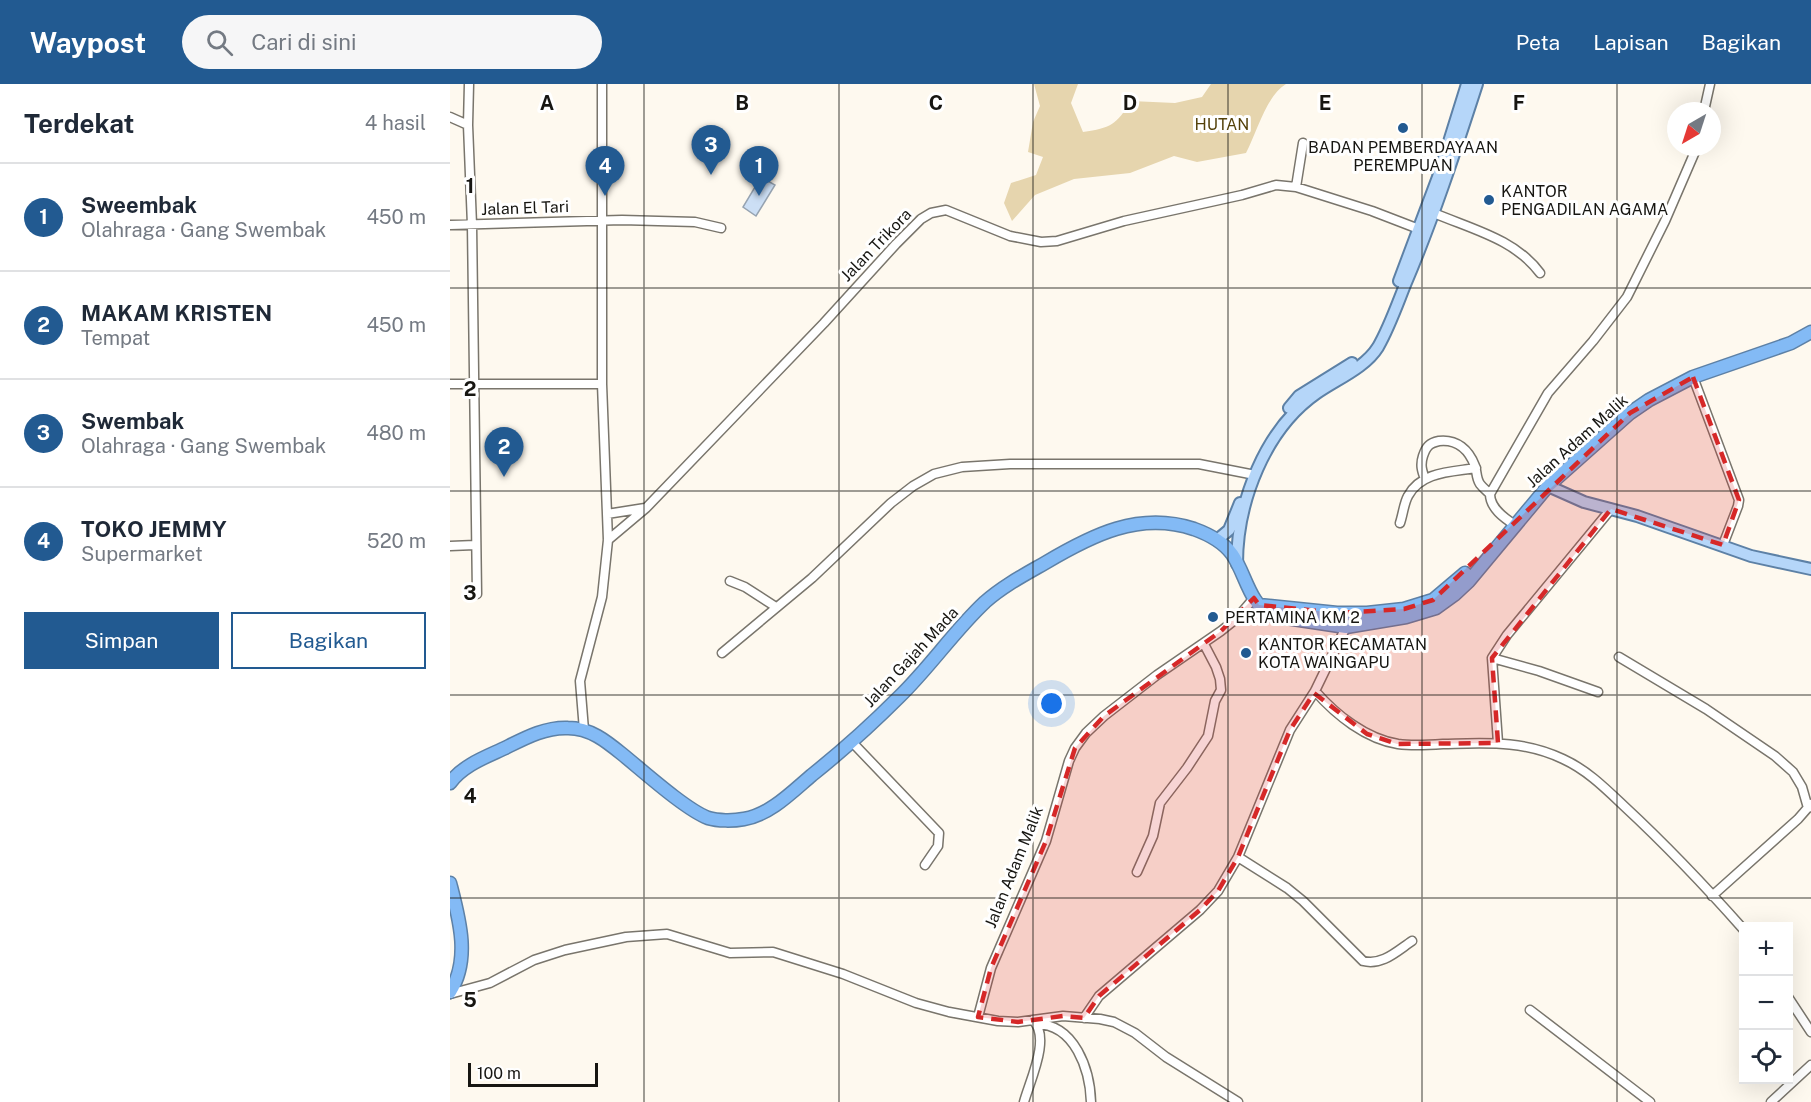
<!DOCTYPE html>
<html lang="id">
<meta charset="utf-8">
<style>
:root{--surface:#fff;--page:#f6f6f7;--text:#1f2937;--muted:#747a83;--line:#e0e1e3;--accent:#225a91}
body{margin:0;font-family:"Public Sans",sans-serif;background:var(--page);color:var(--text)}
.controls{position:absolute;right:18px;bottom:18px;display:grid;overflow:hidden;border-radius:0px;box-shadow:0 6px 24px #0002}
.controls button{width:54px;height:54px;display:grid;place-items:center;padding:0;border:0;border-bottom:2px solid var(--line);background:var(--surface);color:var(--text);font:30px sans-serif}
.compass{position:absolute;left:1217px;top:18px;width:54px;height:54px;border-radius:50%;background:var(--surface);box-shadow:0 6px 24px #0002;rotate:219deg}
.scale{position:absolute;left:18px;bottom:15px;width:130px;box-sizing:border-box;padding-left:6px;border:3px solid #171612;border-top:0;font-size:16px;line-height:21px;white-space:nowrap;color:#171612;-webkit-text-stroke:4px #fff;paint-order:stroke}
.you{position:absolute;left:602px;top:620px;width:21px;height:21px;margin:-15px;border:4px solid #fff;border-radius:50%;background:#1a73e8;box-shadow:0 0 0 9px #1a73e833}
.badge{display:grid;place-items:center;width:39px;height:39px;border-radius:50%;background:var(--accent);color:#fff;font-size:20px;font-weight:700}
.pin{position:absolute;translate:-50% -50px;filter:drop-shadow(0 2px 3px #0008)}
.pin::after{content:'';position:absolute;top:32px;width:21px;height:18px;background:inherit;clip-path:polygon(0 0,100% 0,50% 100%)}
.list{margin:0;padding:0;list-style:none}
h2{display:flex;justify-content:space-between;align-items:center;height:78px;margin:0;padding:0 24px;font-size:26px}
h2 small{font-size:20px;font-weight:400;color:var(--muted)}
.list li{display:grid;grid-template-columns:39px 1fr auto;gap:18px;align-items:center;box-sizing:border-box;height:108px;padding:0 24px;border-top:2px solid var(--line)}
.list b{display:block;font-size:22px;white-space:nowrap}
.list p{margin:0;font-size:20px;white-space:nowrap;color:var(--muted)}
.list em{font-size:20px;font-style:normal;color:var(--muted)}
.actions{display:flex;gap:12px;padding:18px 24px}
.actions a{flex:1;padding:14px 0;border:2px solid var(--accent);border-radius:0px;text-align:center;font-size:21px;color:var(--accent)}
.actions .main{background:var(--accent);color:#fff}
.icon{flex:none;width:33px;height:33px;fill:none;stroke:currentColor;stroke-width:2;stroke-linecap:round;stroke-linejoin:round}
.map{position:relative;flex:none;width:1361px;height:1018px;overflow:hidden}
header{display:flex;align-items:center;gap:36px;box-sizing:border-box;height:84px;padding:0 30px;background:var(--accent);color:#fff}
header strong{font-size:28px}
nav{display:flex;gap:33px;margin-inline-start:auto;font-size:21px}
.search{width:420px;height:54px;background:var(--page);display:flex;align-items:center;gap:15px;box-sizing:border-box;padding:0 21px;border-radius:33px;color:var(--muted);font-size:22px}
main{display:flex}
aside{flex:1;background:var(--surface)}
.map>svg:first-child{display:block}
</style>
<header>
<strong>Waypost</strong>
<div class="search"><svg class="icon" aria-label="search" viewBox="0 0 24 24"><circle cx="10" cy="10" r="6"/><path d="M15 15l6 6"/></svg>Cari di sini</div>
<nav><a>Peta</a><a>Lapisan</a><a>Bagikan</a></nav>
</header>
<main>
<aside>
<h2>Terdekat<small>4 hasil</small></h2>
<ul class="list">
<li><span class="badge">1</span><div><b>Sweembak</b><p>Olahraga · Gang Swembak</p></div><em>450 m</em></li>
<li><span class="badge">2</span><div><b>MAKAM KRISTEN</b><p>Tempat</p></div><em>450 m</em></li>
<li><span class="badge">3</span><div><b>Swembak</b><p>Olahraga · Gang Swembak</p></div><em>480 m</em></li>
<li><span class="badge">4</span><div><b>TOKO JEMMY</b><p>Supermarket</p></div><em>520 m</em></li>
</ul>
<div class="actions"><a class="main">Simpan</a><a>Bagikan</a></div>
</aside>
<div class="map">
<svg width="1361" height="1018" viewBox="0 0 1361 1018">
<rect width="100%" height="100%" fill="#fef9ef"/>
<path fill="#e6d5ae" d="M 584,0 L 628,0 L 621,19 L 633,48 C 661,44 666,41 681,17 L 725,19 L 752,13 L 761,0 L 836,0 C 816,12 807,48 796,69 L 747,78 L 724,72 L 680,89 L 624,95 L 585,111 L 562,137 L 554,119 L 561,99 L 586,91 L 593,73 L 578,68 L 583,38 L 590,22 Z"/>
<path fill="#ccdff5" stroke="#96a3b1" stroke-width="1.5" d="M 311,93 L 325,101 L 306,132 L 293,123 Z"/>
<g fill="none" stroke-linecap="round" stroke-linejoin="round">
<g stroke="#79756c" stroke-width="11">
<path id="minor" d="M 1254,27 L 1260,0
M 0,33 L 18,41 L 22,141 L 27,510
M 18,41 L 19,0
M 846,103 L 853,59
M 984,129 C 1021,145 1065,155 1090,189
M 0,141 L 172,136 L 245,138 L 271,144
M 1243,293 L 1289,416 L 1288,422 L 1273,461
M 0,300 L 152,300
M 975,395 C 972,387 970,381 973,372 C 976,363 979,359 989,357 C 1007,355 1019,366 1025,382 C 1027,388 1026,394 1030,400 C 1033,404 1037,407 1040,410
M 157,430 L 195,424
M 950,439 C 953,430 954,419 958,412 C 971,387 1003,388 1026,384
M 1065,441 C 1054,434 1040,424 1040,410 L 1098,309 L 1143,257 L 1177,213 L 1215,137 L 1247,63
M 158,456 L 196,424 L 374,239 L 446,160 L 471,135 L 481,129 L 496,126 L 560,152 L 591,158 L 607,157 L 674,137 L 792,111 L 826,101 L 846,103 L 922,127 L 974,147
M 0,462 L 25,461
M 280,497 L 295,503 L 326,523
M 272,569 L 362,494 L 441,419 L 463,402 L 484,390 L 512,383 L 560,380 L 749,380 L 805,391
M 1169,573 L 1256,625 L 1325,672 L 1343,688 L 1352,703 L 1358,724
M 1042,574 L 1089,587 L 1148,608
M 865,607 C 886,631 916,655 948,660 C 963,662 978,661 993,660 C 1037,659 1073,656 1113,675 C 1137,686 1155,704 1174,722 C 1216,761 1256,803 1294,846
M 134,646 L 130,597 L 152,513 L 158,456 L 152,300 L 152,0
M 401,657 L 489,749 L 488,762 L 475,781
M 1048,659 L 1042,574 L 1057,551 L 1161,425
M 788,773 L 837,804 L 853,817 L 913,877 C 932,882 947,867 962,857
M 687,788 L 703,752 L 710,719 L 737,684 L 758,652 L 765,617 L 771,606 L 770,595 L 766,583 L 754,560
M 1262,812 L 1348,735 L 1361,720
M 0,910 L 40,899 L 84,876 L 115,866 L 176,853 L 217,850 L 280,869 L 323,868 L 393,890 L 466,919 L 499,928 L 548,937 L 568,938 L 613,932 L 650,935 L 664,938 L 685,949 L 716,973 L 788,1018
M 1338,913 L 1361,948
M 1080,926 L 1200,1018
M 528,933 L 541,884 L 596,757 L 619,677 L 625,664 L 636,649 L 654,632 L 707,591 L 771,547 L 786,535 L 804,514
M 634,934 L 649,912 L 750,826 L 768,807 L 788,773 L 840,646 L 865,607 L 896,543
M 586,940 C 625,940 640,986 641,1018
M 574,1018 C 580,996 601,954 583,936
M 1321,1018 L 1361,981"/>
</g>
<g stroke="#5d81a6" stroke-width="14">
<path id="major" d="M 949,197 L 988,93 L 1017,0
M 839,324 L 849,312 L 902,279
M 1098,402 L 1134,418 L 1187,432 L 1301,472 L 1361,485
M 767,456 L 779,446 L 790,419
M 787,480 C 787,418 815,345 867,309 C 887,295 915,284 928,263 C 939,244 947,221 955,201 C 983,135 1005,68 1027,0"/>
</g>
<g stroke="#5d81a6" stroke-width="15">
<path id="highway" d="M 809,521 L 887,529 L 917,529 L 954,525 L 983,516 L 1015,489
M 0,699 C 13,681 36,673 55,664 C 75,654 95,643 118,644 C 140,644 156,657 172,670 C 193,687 235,725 258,734 C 268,737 283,737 294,735 C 320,731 343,707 362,691 C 392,667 422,640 449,613 C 480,583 504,547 535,518 C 553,502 574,491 595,479 C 642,451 689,427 744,445 C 758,450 773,458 782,470 C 796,490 799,521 823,532 L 896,543 L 956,533 L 986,524 L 1004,511 L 1019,497 L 1098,402 L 1180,329 L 1199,316 L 1243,293 L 1341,259 L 1361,248
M 0,799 C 9,834 21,875 0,908"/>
</g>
<use href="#minor" stroke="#fff" stroke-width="8"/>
<use href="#major" stroke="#b5d6f9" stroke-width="10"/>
<use href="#highway" stroke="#83baf5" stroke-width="12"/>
</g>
<path fill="#d62828" fill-opacity="0.2" stroke="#d62828" stroke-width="4.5" stroke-dasharray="12 8" stroke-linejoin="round" d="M 1243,293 L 1289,416 L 1273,461 L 1161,425 L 1042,574 L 1048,659 L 947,660 L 917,650 L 864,609 L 840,646 L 788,773 L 768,807 L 750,826 L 649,912 L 634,934 L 613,932 L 568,938 L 528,933 L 541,884 L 596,757 L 625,664 L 654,632 L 771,547 L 804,514 L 809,521 L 887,529 L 954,525 L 983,516 L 1180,329 Z"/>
<path fill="none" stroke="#171612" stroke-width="1.5" stroke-opacity="0.55" d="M 194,0 L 194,1018M 389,0 L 389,1018M 583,0 L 583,1018M 778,0 L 778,1018M 972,0 L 972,1018M 1167,0 L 1167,1018M 0,204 L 1361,204M 0,407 L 1361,407M 0,611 L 1361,611M 0,814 L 1361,814"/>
<g fill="#225a91" stroke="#fff" stroke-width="2">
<circle cx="953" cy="44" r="6"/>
<circle cx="1039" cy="116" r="6"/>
<circle cx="763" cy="533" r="6"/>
<circle cx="796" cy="569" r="6"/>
</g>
<g text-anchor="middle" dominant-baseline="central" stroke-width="6" stroke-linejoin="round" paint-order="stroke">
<g font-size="16" fill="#534009" stroke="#fff">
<text x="772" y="40">HUTAN</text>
</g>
<g font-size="16" fill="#171612" stroke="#fff" text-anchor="start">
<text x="953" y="63" text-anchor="middle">BADAN PEMBERDAYAAN<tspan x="953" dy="18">PEREMPUAN</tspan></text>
<text x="1051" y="107">KANTOR<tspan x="1051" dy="18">PENGADILAN AGAMA</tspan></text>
<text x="775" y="533">PERTAMINA KM 2</text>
<text x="808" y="560">KANTOR KECAMATAN<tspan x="808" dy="18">KOTA WAINGAPU</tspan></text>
</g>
<g font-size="16" fill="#171612" stroke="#fff">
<text transform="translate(75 124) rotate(-2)">Jalan El Tari</text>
<text transform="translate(426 161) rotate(-46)">Jalan Trikora</text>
<text transform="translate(1127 357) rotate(-42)">Jalan Adam Malik</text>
<text transform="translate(461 573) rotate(-47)">Jalan Gajah Mada</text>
<text transform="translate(564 783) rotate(-68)">Jalan Adam Malik</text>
</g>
</g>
<g font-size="20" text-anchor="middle" font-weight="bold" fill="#171612" stroke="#fff" stroke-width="6" stroke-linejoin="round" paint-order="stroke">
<text x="97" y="26">A</text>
<text x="292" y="26">B</text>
<text x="486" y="26">C</text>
<text x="680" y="26">D</text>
<text x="875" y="26">E</text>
<text x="1069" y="26">F</text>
<text x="20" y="109">1</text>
<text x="20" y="312">2</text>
<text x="20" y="516">3</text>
<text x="20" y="719">4</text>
<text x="20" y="923">5</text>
</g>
</svg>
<div class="controls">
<button>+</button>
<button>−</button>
<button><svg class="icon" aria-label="locate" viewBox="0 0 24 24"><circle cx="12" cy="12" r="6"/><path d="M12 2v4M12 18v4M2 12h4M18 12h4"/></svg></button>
</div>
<svg class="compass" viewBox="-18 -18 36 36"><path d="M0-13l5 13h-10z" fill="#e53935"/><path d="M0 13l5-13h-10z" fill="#747a83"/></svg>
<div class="scale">100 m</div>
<div class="you"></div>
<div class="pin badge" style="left:309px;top:112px">1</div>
<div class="pin badge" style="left:54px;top:393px">2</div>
<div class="pin badge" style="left:261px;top:91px">3</div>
<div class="pin badge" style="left:155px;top:112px">4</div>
</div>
</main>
